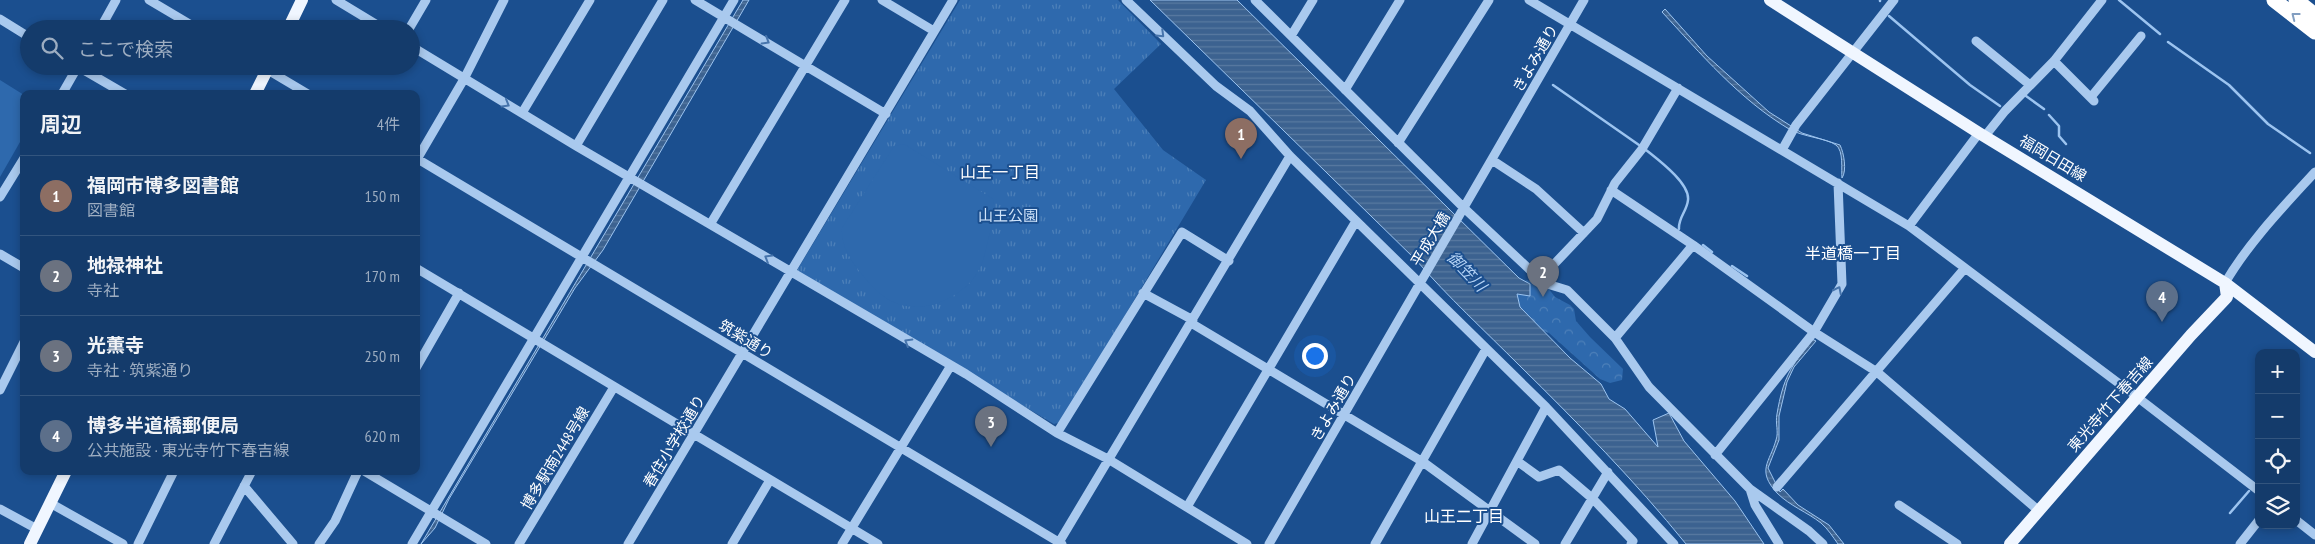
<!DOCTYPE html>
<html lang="ja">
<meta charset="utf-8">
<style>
:root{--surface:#143b6b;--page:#1d4271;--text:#f1f3f6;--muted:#9dadc1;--line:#33557e;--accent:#ffd166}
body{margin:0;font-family:"PT Sans Narrow","Noto Sans JP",sans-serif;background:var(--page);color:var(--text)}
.controls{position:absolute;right:15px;bottom:15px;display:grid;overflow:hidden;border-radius:10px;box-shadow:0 2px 8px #0003}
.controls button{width:45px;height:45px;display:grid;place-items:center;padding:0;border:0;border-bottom:1px solid var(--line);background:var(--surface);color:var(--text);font:25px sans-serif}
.you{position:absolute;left:1314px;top:355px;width:18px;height:18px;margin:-12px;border:4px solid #fff;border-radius:50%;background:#1a73e8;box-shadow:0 0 0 8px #1a73e833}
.badge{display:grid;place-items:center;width:32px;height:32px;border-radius:50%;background:var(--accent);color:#fff;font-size:16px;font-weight:700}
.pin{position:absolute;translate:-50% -41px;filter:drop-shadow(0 1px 2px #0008)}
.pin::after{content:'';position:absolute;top:26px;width:18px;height:15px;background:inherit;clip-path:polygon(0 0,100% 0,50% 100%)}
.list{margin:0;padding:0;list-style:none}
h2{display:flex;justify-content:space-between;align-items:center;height:65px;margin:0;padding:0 20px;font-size:21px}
h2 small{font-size:16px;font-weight:400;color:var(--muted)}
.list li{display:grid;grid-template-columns:32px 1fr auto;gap:15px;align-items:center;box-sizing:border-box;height:80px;padding:0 20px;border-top:1px solid var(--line)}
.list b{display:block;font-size:19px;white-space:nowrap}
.list p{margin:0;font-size:16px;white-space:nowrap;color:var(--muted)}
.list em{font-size:16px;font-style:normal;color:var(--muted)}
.icon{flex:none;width:28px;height:28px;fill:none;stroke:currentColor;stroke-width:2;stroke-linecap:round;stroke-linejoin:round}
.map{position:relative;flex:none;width:2315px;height:544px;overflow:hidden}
.search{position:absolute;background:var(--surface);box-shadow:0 2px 8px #0003;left:20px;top:20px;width:400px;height:55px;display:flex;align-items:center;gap:12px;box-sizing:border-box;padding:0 18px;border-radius:28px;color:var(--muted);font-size:19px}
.panel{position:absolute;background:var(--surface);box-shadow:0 2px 8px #0003;left:20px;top:90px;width:400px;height:385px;border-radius:10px}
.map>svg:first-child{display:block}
</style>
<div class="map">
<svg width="2315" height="544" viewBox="0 0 2315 544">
<defs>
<pattern id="grass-tufts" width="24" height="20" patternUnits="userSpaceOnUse" patternTransform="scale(1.25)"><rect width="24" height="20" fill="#2e69ad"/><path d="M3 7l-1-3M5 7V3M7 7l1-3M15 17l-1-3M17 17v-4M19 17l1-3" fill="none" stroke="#4d80b9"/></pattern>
<pattern id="forest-crowns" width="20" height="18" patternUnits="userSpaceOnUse" patternTransform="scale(1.25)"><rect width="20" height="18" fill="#2e69ad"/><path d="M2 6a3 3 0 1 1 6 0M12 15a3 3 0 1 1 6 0" fill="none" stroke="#4d80b9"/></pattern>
<pattern id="water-rules" width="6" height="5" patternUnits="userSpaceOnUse" patternTransform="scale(1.25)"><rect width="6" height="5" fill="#3c6290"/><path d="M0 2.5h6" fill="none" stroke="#597aa1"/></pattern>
</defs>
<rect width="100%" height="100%" fill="#1b4f8f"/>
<path fill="url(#grass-tufts)" d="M 960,0 L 1118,0 L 1161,44 L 1114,89 L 1163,150 L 1206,180 L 1061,422 L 1054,424 L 796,272 Z"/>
<path fill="url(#forest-crowns)" d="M 1527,280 L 1548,288 L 1555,297 L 1570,305 L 1574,309 L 1576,321 L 1590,337 L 1623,369 L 1622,380 L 1610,383 L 1600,379 L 1549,333 L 1532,327 L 1516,310 L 1518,284 Z"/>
<path fill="#2e69ad" d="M 0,80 L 24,95 L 24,135 L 0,177 Z
M 904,144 L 993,199 C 996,214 992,226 988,240 C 985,254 982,268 973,279 C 954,302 918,315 891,301 C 878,294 869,283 860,272 C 850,259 841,245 842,228 L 894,146 Z"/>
<path fill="url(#water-rules)" stroke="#9cc4f0" d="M 743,0 L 749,0 L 603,250 L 575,288 L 449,499 L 435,528 L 421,544 Z
M 1150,0 L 1237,0 L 1519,278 L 1530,284 L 1530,296 L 1517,294 L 1520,307 L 1570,358 L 1601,384 L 1609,399 L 1625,409 L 1658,447 L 1653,420 L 1669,413 L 1684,441 L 1735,501 L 1764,544 L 1686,544 C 1635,481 1578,423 1520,366 C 1485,331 1448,297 1416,260 Z
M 1665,9 L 1707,56 L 1769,112 L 1802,133 L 1840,145 C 1844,153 1847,171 1842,178 C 1841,170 1844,151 1836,145 C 1826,138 1803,137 1789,129 C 1739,99 1701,54 1662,12 Z
M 1812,339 L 1816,341 L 1794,367 L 1787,382 L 1779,416 L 1779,440 L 1768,468 L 1780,492 L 1783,489 L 1798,505 L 1829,525 L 1844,544 L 1838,544 C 1833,537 1828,529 1821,523 C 1807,512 1790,506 1777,493 C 1756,470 1770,462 1776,440 C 1779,432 1775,423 1777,414 C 1783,378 1791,366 1812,339 Z"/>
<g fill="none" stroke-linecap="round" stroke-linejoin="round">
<path stroke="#9cc4f0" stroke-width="2.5" d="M 1880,0 L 1880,1
M 2119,0 L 2160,34
M 1889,16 L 1970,85 L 2000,106
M 2168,42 L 2229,85 L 2268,124 L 2310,153
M 1553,85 L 1639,145
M 2026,96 L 2044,109
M 2049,115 L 2059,126 L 2059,136 L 2066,144
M 1646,150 C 1657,159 1690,183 1688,200 C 1687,211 1678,218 1679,229
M 1703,245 L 1712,252
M 1732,266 L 1747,276
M 2230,513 L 2249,491"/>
<path stroke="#a9c9ee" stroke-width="9" d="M 149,0 L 198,29
M 336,0 L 384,29
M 695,0 L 886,114
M 882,0 L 934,31
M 1126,0 L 1216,86 L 1250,111 L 1290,156 L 1546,407 L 1674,544
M 1255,0 L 1464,208 L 1544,283 L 1567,290 L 1615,338 L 1649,387 L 1750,489 L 1809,531 L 1823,544
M 1529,0 L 1909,226 L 2137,397 L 2259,491
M 0,19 L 29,37
M 100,29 L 116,0
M 409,29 L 426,0
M 1291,36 L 1313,0
M 1976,41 L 2030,85
M 411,46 L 576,146 L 966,374 L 1057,433 L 1108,459 L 1247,544
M 2054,61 L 2094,101
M 77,66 L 125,94
M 261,66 L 308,94
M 1345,90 L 1400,0
M 62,94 L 78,66
M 2091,97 L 2141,36
M 522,113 L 590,0
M 1985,136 L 2005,111 L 2054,61 L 2102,0
M 1398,143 L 1489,0
M 576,146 L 663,0
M 1782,150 L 1796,125 L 1894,0
M 416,158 L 1062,544
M 1492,160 L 1536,189 L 1584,233
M 416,161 L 464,79 L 504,0
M 1611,190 L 1693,245 L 1814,332 L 1877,372 L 2039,511
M 0,197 L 24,158
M 711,223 L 845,0
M 1909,226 L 1979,133
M 0,254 L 24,268
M 416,268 L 878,544
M 1540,279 L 1597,219 L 1615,183 L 1642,149 L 1678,88
M 2225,283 C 2249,242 2283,207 2315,172
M 1143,293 L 1193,320
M 1191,323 L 1423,462 L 1535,544
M 1615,338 L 1693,245
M 416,368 L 459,293
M 0,390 L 24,342
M 1057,433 L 1182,232 L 1229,261
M 1715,455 L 1814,332 L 1842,284 L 1838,183
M 1517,461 L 1539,477 L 1559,470 L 1593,499 L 1633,541 L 1631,544
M 364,471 L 486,544
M 244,486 L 293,544
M 1777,487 L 1965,268
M 1750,489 L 1755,505 L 1779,544
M 50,503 L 123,544
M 1899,505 L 1957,544
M 1187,507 L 1356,221
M 0,509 L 37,529
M 2296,520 L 2315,535
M 138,544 L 174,471
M 214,544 L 252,471
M 319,544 L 335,521 L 358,471
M 412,544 L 734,0
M 519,544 L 614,387
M 628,544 L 953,0
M 732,544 L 770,480
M 842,544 L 950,367
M 1058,544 L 1290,156
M 1269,544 L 1584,0
M 1375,544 L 1486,349
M 1472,544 L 1546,407
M 1565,544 L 1608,472
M 2240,544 L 2259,520"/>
<path stroke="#f0f6ff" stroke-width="12" d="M 1770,0 L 1979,133 L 2225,283 L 2315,352
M 288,29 L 302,0
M 255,94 L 269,66
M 30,544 L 66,471
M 2010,544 L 2191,335 L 2227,297 L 2225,283"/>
<path stroke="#fff" stroke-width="15" d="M 2274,0 L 2315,32
M 2296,0 L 2315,15"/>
</g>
<defs><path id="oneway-chevron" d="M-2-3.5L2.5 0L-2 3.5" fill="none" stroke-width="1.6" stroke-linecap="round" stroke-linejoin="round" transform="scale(1.25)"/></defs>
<use stroke="#829ec1" href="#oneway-chevron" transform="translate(2295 16) rotate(-142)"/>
<g stroke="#4674ac">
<use href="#oneway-chevron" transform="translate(1161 34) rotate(44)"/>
<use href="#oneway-chevron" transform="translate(766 41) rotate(31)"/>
<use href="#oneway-chevron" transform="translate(506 104) rotate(30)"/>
<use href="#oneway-chevron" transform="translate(768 258) rotate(-149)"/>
<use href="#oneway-chevron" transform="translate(1838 290) rotate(-63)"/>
<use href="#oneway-chevron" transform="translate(908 342) rotate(-149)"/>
</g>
<g text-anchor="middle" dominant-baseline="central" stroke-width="4" stroke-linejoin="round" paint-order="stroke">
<g font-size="15" fill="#fff" stroke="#1b4f8f">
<text transform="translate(1535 58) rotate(-60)">きよみ通り</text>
<text transform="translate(2053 158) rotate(31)">福岡日田線</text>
<text transform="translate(1430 239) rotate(-59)">平成大橋</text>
<text transform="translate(746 339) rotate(31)">筑紫通り</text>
<text transform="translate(2110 404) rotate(-49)">東光寺竹下春吉線</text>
<text transform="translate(1333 407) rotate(-60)">きよみ通り</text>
<text transform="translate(674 441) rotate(-59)">春住小学校通り</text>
<text transform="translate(555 458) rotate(-59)">博多駅南2448号線</text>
</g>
<g font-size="15" fill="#cfe3fa" stroke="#1b4f8f">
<text x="1008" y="215">山王公園</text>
</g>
<g font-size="16" fill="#fff" stroke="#1b4f8f">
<text x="1000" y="172">山王一丁目</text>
<text x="1853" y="253">半道橋一丁目</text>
<text x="1464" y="516">山王二丁目</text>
</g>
<g font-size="16" font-style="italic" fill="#b5d3f5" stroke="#1b4f8f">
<text transform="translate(1467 271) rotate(46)">御笠川</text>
</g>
</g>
</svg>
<div class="controls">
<button>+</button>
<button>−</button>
<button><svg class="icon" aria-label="locate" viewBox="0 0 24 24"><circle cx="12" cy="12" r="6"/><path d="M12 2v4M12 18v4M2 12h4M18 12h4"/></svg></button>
<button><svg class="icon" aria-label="layers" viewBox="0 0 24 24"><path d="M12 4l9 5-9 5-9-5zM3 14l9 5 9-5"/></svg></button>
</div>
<div class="you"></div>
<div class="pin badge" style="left:1241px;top:159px;background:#8d6e63">1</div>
<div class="pin badge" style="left:1543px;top:297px;background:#6b7280">2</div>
<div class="pin badge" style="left:991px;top:447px;background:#6b7280">3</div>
<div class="pin badge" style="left:2162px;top:322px;background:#5c6f8a">4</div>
<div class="search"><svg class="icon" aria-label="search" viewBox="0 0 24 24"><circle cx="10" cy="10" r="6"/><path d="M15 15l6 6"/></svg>ここで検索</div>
<section class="panel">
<h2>周辺<small>4件</small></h2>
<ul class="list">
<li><span class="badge" style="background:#8d6e63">1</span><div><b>福岡市博多図書館</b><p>図書館</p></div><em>150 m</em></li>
<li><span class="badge" style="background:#6b7280">2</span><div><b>地禄神社</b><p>寺社</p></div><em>170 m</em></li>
<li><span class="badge" style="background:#6b7280">3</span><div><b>光薫寺</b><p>寺社 · 筑紫通り</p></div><em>250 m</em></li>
<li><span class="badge" style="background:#5c6f8a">4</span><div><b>博多半道橋郵便局</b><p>公共施設 · 東光寺竹下春吉線</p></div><em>620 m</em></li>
</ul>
</section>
</div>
